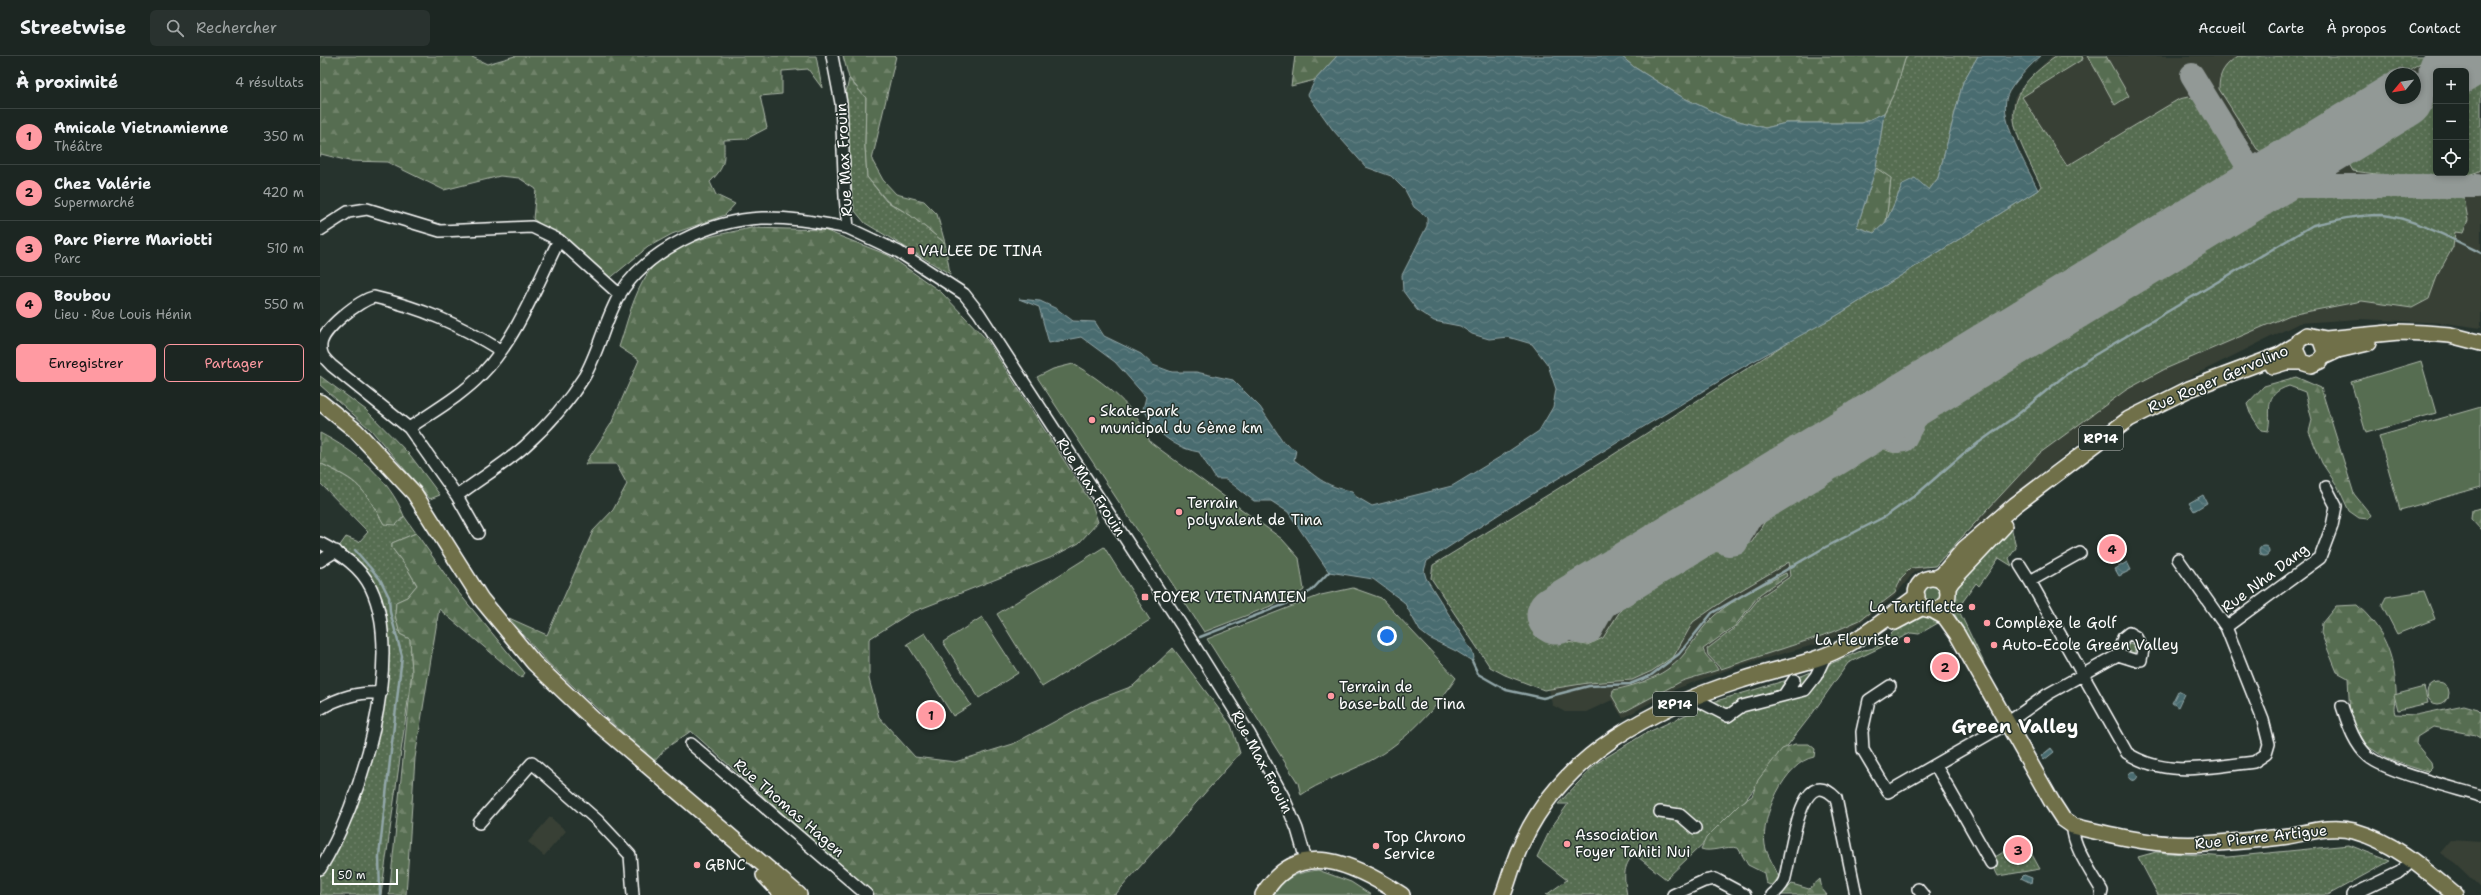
<!DOCTYPE html>
<html lang="fr">
<meta charset="utf-8">
<style>
:root{--surface:#1c2622;--page:#29322f;--text:#f1f3f6;--muted:#a0a5a5;--line:#3a4340;--accent:#ff9aa2}
body{margin:0;font-family:"Shantell Sans",sans-serif;background:var(--page);color:var(--text)}
.controls{position:absolute;right:12px;top:12px;display:grid;overflow:hidden;border-radius:6px;box-shadow:0 2px 6px #0003}
.controls button{width:36px;height:36px;display:grid;place-items:center;padding:0;border:0;border-bottom:1px solid var(--line);background:var(--surface);color:var(--text);font:20px sans-serif}
.compass{position:absolute;left:2065px;top:12px;width:36px;height:36px;border-radius:50%;background:var(--surface);box-shadow:0 2px 6px #0003;rotate:240deg}
.scale{position:absolute;left:12px;bottom:10px;width:66px;box-sizing:border-box;padding-left:4px;border:2px solid #fff;border-top:0;font-size:11px;line-height:14px;white-space:nowrap;color:#fff;-webkit-text-stroke:3px #26332d;paint-order:stroke}
.you{position:absolute;left:1067px;top:580px;width:14px;height:14px;margin:-10px;border:3px solid #fff;border-radius:50%;background:#1a73e8;box-shadow:0 0 0 6px #1a73e833}
.badge{display:grid;place-items:center;width:26px;height:26px;border-radius:50%;background:var(--accent);color:#111;font-size:13px;font-weight:700}
.pin{position:absolute;translate:-50% -50%;border:2px solid #fff;box-shadow:0 1px 4px #0006}
.list{margin:0;padding:0;list-style:none}
h2{display:flex;justify-content:space-between;align-items:center;height:52px;margin:0;padding:0 16px;font-size:17px}
h2 small{font-size:13px;font-weight:400;color:var(--muted)}
.list li{display:grid;grid-template-columns:26px 1fr auto;gap:12px;align-items:center;box-sizing:border-box;height:56px;padding:0 16px;border-top:1px solid var(--line)}
.list b{display:block;font-size:15px;white-space:nowrap}
.list p{margin:0;font-size:13px;white-space:nowrap;color:var(--muted)}
.list em{font-size:13px;font-style:normal;color:var(--muted)}
.actions{display:flex;gap:8px;padding:12px 16px}
.actions a{flex:1;padding:9px 0;border:1px solid var(--accent);border-radius:6px;text-align:center;font-size:14px;color:var(--accent)}
.actions .main{background:var(--accent);color:#111}
.icon{flex:none;width:22px;height:22px;fill:none;stroke:currentColor;stroke-width:2;stroke-linecap:round;stroke-linejoin:round}
.map{position:relative;flex:none;width:2161px;height:839px;overflow:hidden}
header{display:flex;align-items:center;gap:24px;box-sizing:border-box;height:56px;padding:0 20px;background:var(--surface);border-bottom:1px solid var(--line)}
header strong{font-size:19px}
nav{display:flex;gap:22px;margin-inline-start:auto;font-size:14px}
.search{width:280px;height:36px;background:var(--page);display:flex;align-items:center;gap:10px;box-sizing:border-box;padding:0 14px;border-radius:6px;color:var(--muted);font-size:15px}
main{display:flex}
aside{flex:1;background:var(--surface)}
.map>svg:first-child{display:block}
</style>
<header>
<strong>Streetwise</strong>
<div class="search"><svg class="icon" aria-label="search" viewBox="0 0 24 24"><circle cx="10" cy="10" r="6"/><path d="M15 15l6 6"/></svg>Rechercher</div>
<nav><a>Accueil</a><a>Carte</a><a>À propos</a><a>Contact</a></nav>
</header>
<main>
<aside>
<h2>À proximité<small>4 résultats</small></h2>
<ul class="list">
<li><span class="badge">1</span><div><b>Amicale Vietnamienne</b><p>Théâtre</p></div><em>350 m</em></li>
<li><span class="badge">2</span><div><b>Chez Valérie</b><p>Supermarché</p></div><em>420 m</em></li>
<li><span class="badge">3</span><div><b>Parc Pierre Mariotti</b><p>Parc</p></div><em>510 m</em></li>
<li><span class="badge">4</span><div><b>Boubou</b><p>Lieu · Rue Louis Hénin</p></div><em>550 m</em></li>
</ul>
<div class="actions"><a class="main">Enregistrer</a><a>Partager</a></div>
</aside>
<div class="map">
<svg width="2161" height="839" viewBox="0 0 2161 839">
<defs>
<pattern id="grass-dots" width="8" height="8" patternUnits="userSpaceOnUse"><rect width="8" height="8" fill="#576d51"/><path d="M2 2h.1M6 6h.1" fill="none" stroke="#70836b" stroke-width="1.8" stroke-linecap="round"/></pattern>
<pattern id="forest-firs" width="22" height="20" patternUnits="userSpaceOnUse"><rect width="22" height="20" fill="#576d51"/><path d="M5 1l3.5 6h-7zM16 11l3.5 6h-7z" fill="#70836b"/></pattern>
<pattern id="water-waves" width="16" height="10" patternUnits="userSpaceOnUse"><rect width="16" height="10" fill="#4a6c70"/><path d="M0 5q4-4 8 0t8 0" fill="none" stroke="#658285"/></pattern>
</defs>
<rect width="100%" height="100%" fill="#26332d"/>
<filter id="ink" filterUnits="userSpaceOnUse"><feTurbulence type="fractalNoise" baseFrequency=".025" numOctaves="2"/><feDisplacementMap in="SourceGraphic" scale="8" xChannelSelector="R" yChannelSelector="G"/><feConvolveMatrix kernelMatrix="1 2 1 2 8 2 1 2 1" color-interpolation-filters="sRGB"/></filter>
<g filter="url(#ink)">
<path fill="#384036" fill-rule="evenodd" d="M 1732,0 L 2161,0 L 2161,272 L 2125,267 L 2039,263 L 1979,267 L 1826,343 L 1777,373 L 1648,476 L 1617,508 L 1594,516 L 1574,541 L 1529,575 L 1501,587 L 1418,610 L 1353,634 L 1303,662 L 1292,644 L 1266,656 L 1245,656 L 1232,649 L 1229,632 L 1117,507 L 1730,132 L 1696,73 L 1692,61 L 1694,42 L 1708,23 ZM 2116,15 L 2146,15 L 2146,117 L 2116,117 ZM 2071,18 L 2095,18 L 2095,42 L 2071,42 Z
M 230,761 L 246,775 L 224,800 L 208,786 Z
M 2131,784 L 2161,786 L 2161,832 L 2135,807 L 2120,797 Z"/>
<path fill="url(#grass-dots)" stroke="#abb6a8" d="M 1586,0 L 1658,0 L 1643,26 L 1618,122 L 1609,134 L 1583,128 L 1566,166 L 1571,123 L 1556,112 L 1564,57 L 1576,33 Z
M 1737,0 L 1762,0 L 1763,3 L 1702,41 L 1747,110 L 1859,43 L 1868,41 L 1880,44 L 1916,102 L 1916,113 L 1911,124 L 1221,545 L 1247,586 L 1267,589 L 1283,582 L 1307,544 L 1384,494 L 1414,498 L 1432,486 L 1452,454 L 1558,388 C 1586,414 1602,374 1613,353 L 1973,137 L 2004,135 L 2144,141 L 2148,164 L 2143,177 L 2135,176 L 2133,191 L 2118,218 L 2109,243 L 2092,252 L 2042,245 L 1970,259 L 1845,313 L 1806,334 L 1720,397 L 1615,510 L 1591,512 L 1581,522 L 1575,537 L 1540,564 L 1513,576 L 1401,613 L 1388,599 L 1387,593 L 1415,572 L 1440,541 L 1471,520 L 1469,506 L 1406,543 L 1373,566 L 1354,600 L 1332,615 L 1312,624 L 1268,627 L 1224,634 L 1185,619 L 1170,611 L 1111,522 L 1113,509 L 1285,404 L 1482,277 L 1516,260 L 1718,134 L 1721,130 C 1693,71 1671,45 1737,0 Z
M 1918,0 L 2112,0 L 2082,18 L 2071,18 L 2071,25 L 1961,93 L 1943,97 L 1937,93 L 1899,33 C 1899,16 1905,9 1918,0 Z
M 2161,17 L 2161,114 C 2138,128 2061,119 2033,115 L 2026,103 L 2031,96 L 2116,44 L 2116,117 L 2146,117 L 2146,26 Z
M 529,23 L 546,42 L 545,90 L 547,121 L 566,145 L 590,159 L 625,187 L 630,218 L 545,167 L 535,155 L 532,140 L 526,37 Z
M 0,407 C 40,427 42,429 64,468 L 81,465 L 84,460 L 96,477 L 72,487 L 72,492 L 87,512 L 97,529 L 87,541 L 76,546 L 75,559 L 80,578 L 90,583 L 92,616 L 61,839 L 0,839 L 0,813 L 22,769 L 61,637 L 57,545 L 16,495 L 26,481 L 39,486 L 48,476 L 0,427 Z
M 1691,470 L 1696,492 L 1689,502 L 1692,510 L 1679,502 L 1659,530 L 1656,527 L 1641,548 L 1640,557 L 1664,607 L 1662,610 L 1632,553 L 1634,536 Z
M 1609,558 L 1618,562 L 1618,567 L 1599,578 L 1591,577 L 1528,607 L 1492,658 L 1417,755 L 1346,823 L 1314,798 C 1302,811 1304,822 1307,839 L 1226,839 L 1247,824 L 1217,801 L 1231,772 L 1248,748 L 1238,748 L 1277,707 L 1324,678 L 1396,645 L 1484,619 L 1543,594 C 1558,593 1563,586 1572,577 C 1581,569 1598,561 1609,558 Z
M 1704,784 L 1720,813 L 1678,820 L 1670,804 Z
M 2029,789 L 2070,805 L 2008,839 L 1838,839 L 1818,801 L 1836,796 L 1908,801 Z"/>
<path fill="url(#forest-firs)" stroke="#abb6a8" d="M 0,0 L 150,0 L 167,8 L 195,0 L 496,0 L 502,32 L 488,13 L 462,15 L 462,38 L 440,40 L 447,72 L 426,83 L 404,84 C 404,105 406,110 390,126 L 396,139 L 415,148 L 405,159 L 352,178 L 328,191 L 288,224 L 249,188 L 213,163 L 216,133 L 199,122 L 180,120 L 124,134 L 67,106 L 29,105 L 1,98 L 0,101 Z
M 523,0 L 576,0 L 552,104 L 563,124 L 576,138 L 604,145 L 617,158 L 625,187 L 590,159 L 567,145 L 547,121 L 545,90 L 546,42 L 529,22 Z
M 975,0 L 1017,0 L 995,24 L 971,30 Z
M 1301,0 L 1586,0 L 1576,33 L 1564,57 L 1542,67 L 1466,67 L 1445,72 L 1404,61 L 1362,41 L 1314,11 Z
M 1768,0 L 1786,0 L 1809,40 L 1795,49 Z
M 1556,112 L 1571,122 L 1566,166 L 1554,177 L 1537,171 Z
M 431,172 L 504,174 L 568,199 L 621,236 L 667,284 L 772,448 L 778,466 L 759,487 L 730,502 L 590,557 L 549,583 L 549,623 L 559,661 L 595,701 L 635,706 L 693,688 L 771,646 L 813,630 L 853,592 L 911,669 L 920,697 L 795,839 L 553,839 L 371,675 L 346,692 L 334,706 L 225,604 L 189,562 L 227,579 L 273,475 L 293,454 L 307,428 L 296,408 L 265,408 L 291,368 L 319,304 L 299,291 C 307,267 313,239 328,217 C 348,186 397,179 431,172 Z
M 0,320 L 46,354 L 90,399 L 120,439 L 110,443 L 51,374 L 0,329 Z
M 1976,321 L 2001,332 L 2034,438 L 2051,459 L 2048,463 L 2039,462 L 2029,455 L 2018,431 L 2002,407 L 1989,376 L 1992,364 L 1985,336 L 1969,330 C 1941,339 1953,354 1948,375 L 1941,374 L 1930,357 L 1927,348 L 1944,330 Z
M 0,377 C 35,395 69,422 84,460 L 76,469 L 64,468 C 41,429 41,427 0,407 Z
M 2161,452 L 2161,474 L 2151,463 L 2152,454 Z
M 96,477 L 134,531 L 205,617 L 201,622 L 119,553 L 95,702 L 86,839 L 69,839 L 92,616 L 90,583 L 80,578 L 75,559 L 76,546 L 87,541 L 97,529 L 87,512 L 72,492 L 72,487 Z
M 1466,517 L 1467,520 L 1440,538 L 1415,570 L 1383,593 C 1386,603 1394,605 1398,614 L 1362,625 L 1302,657 L 1292,640 L 1293,634 C 1319,629 1348,619 1365,597 C 1375,584 1382,571 1395,559 C 1415,542 1442,529 1466,517 Z
M 2037,549 C 2064,573 2074,599 2076,634 C 2077,643 2072,649 2075,658 L 2096,659 L 2144,649 L 2158,653 L 2161,656 L 2161,682 L 2156,679 L 2113,671 L 2097,681 L 2096,688 L 2111,706 L 2112,711 L 2107,716 L 2067,703 L 2046,689 L 2030,660 L 2028,622 L 2017,616 L 2001,577 L 2002,567 L 2016,550 Z
M 1475,688 L 1489,688 L 1495,693 L 1494,701 C 1465,706 1440,762 1445,789 C 1447,800 1456,812 1459,822 L 1456,827 L 1450,829 L 1446,827 L 1444,817 L 1428,809 L 1418,792 C 1406,789 1391,797 1381,793 L 1386,782 L 1420,748 L 1432,740 L 1438,724 L 1462,693 Z
M 1500,823 L 1502,833 L 1507,839 L 1461,839 L 1472,828 L 1489,833 Z"/>
<path fill="#576d51" stroke="#abb6a8" d="M 2101,305 L 2116,357 L 2046,377 L 2031,326 Z
M 753,308 C 783,324 818,353 830,386 L 962,483 L 979,502 L 984,534 L 974,541 L 884,576 L 717,321 L 733,313 Z
M 2161,351 L 2161,431 L 2080,454 L 2059,380 Z
M 784,491 L 830,564 L 722,631 L 677,558 Z
M1603 538a9 9 0 1 1 18 0a9 9 0 1 1-18 0Z
M 1033,532 L 1061,542 L 1136,622 C 1113,657 1080,691 1042,709 C 1021,719 1000,726 981,739 L 978,727 L 887,583 L 1001,539 Z
M 2104,535 L 2115,563 L 2077,578 L 2062,549 L 2066,541 Z
M 662,561 L 698,617 L 659,642 L 623,586 Z
M 605,577 L 651,649 L 633,660 L 587,588 Z
M1803 594a6 6 0 1 1 12 0a6 6 0 1 1-12 0Z
M2107 637a11 11 0 1 1 22 0a11 11 0 1 1-22 0Z
M 2104,631 L 2108,647 L 2078,654 L 2074,639 Z
M 998,814 L 1031,826 L 1051,839 L 954,839 C 965,820 977,817 998,814 Z"/>
<path fill="url(#water-waves)" stroke="#92a7a9" d="M 1017,0 L 1301,0 L 1314,11 L 1362,41 L 1404,61 L 1445,72 L 1466,67 L 1542,67 L 1564,57 L 1556,112 L 1537,171 L 1554,177 L 1566,166 L 1583,128 L 1595,122 L 1609,134 L 1618,122 L 1643,26 L 1658,0 L 1721,0 C 1712,7 1691,29 1687,40 C 1678,64 1708,112 1718,134 L 1516,260 L 1421,312 L 1184,455 L 1107,505 L 1104,515 L 1106,522 L 1153,597 L 1154,602 L 1152,605 L 1136,595 L 1109,582 L 1100,575 L 1084,546 L 1053,523 L 1009,516 L 968,456 L 951,445 L 934,445 L 906,423 L 896,423 L 879,396 C 861,393 848,385 835,372 C 830,366 828,359 823,353 L 826,341 L 795,306 L 761,281 L 729,287 L 719,251 L 699,243 L 720,245 L 737,253 L 753,265 L 775,266 L 784,280 L 821,298 L 833,309 L 852,316 L 876,316 L 913,324 L 940,351 L 964,387 L 976,394 L 974,404 C 995,419 1004,431 1032,435 L 1035,440 L 1052,450 L 1132,430 L 1180,401 L 1219,375 L 1233,351 L 1236,333 L 1228,309 L 1212,288 L 1188,281 L 1169,283 L 1152,278 L 1140,270 L 1114,265 L 1097,254 L 1083,235 L 1082,219 L 1107,170 L 1107,161 L 1094,151 L 1085,134 L 1071,120 L 1046,111 L 1013,74 L 988,39 L 995,24 Z
M 1883,439 L 1887,447 L 1874,455 L 1869,447 Z
M1939 495a5 5 0 1 1 10 0a5 5 0 1 1-10 0Z
M 1807,506 L 1811,514 L 1799,520 L 1795,513 Z
M 1858,635 L 1864,638 L 1858,651 L 1852,647 Z
M 1731,692 L 1734,696 L 1724,704 L 1721,700 Z
M1808.5 720a4.5 4.5 0 1 1 9 0a4.5 4.5 0 1 1-9 0Z
M 1704,819 L 1712,822 L 1711,827 L 1701,822 Z"/>
<g fill="none" stroke-linecap="round" stroke-linejoin="round">
<path stroke="#92a7a9" stroke-width="2.5" d="M 35,494 L 60,523 L 69,541 L 70,556 L 82,600 L 59,800 L 60,839
M 880,581 L 971,546 L 991,535 L 1009,516
M 1152,605 L 1158,618 L 1186,634 L 1223,642 L 1269,630 L 1310,628 L 1330,620 L 1359,598 L 1392,557 L 1502,493 L 1566,460 L 1597,438 L 1643,398 L 1697,359 L 1743,321 L 1773,300 L 1993,169 C 2015,164 2037,159 2060,159 C 2089,160 2135,184 2161,197"/>
<path stroke="#929996" stroke-width="24" d="M 1872,19 L 1940,130 L 2157,130
M 1582,349 L 1566,352 L 1560,363 L 1563,378 L 1576,385 L 1584,384 L 1612,330
M 1414,451 L 1398,454 L 1392,466 L 1395,480 L 1408,488 L 1416,487 L 1444,433
M 1273,537 L 1258,540 C 1240,551 1249,584 1270,575 L 1295,531 L 1306,517"/>
<path stroke="#929996" stroke-width="59" d="M 2128,15 L 2153,0
M 1236,559 L 2084,42"/>
<g stroke="#fff" stroke-width="14">
<path id="minor" d="M 512,0 L 521,47 L 525,141 L 528,172 L 579,196 L 644,238 L 659,257 L 867,578 L 930,679 L 963,740 L 977,773 L 986,804
M 0,174 L 28,156 L 47,153 L 120,175 L 212,171 L 239,184 L 300,239
M 89,372 C 114,355 141,340 162,318 C 197,282 217,228 239,184
M 137,440 C 159,423 185,408 205,390 C 226,371 249,345 264,321 C 279,295 285,263 300,238 C 327,194 391,164 442,162 C 471,161 500,167 528,172
M 158,477 L 137,440 L 89,372 L 12,310 C 5,303 0,299 1,289 C 2,273 40,244 54,241 C 102,252 138,268 180,294
M 0,487 C 21,498 41,511 51,532 C 85,603 40,750 0,813
M 1760,497 L 1710,525 L 1807,697 C 1845,722 1891,711 1934,706 L 1946,698 L 1949,688 L 1943,664 L 1906,571 L 1858,503
M 0,505 L 16,495
M 1700,509 L 1710,525
M 1906,571 L 2000,502 L 2012,470 L 2016,450 L 2006,431
M 1570,630 L 1549,644 L 1542,676 L 1543,694 L 1568,736 L 1683,670 L 1728,638 L 1798,599 L 1814,604 L 1821,604 L 1823,594 L 1816,581 L 1809,577 L 1803,582 L 1798,599
M 1464,639 L 1474,624
M 1379,645 L 1408,660 L 1422,650 L 1485,634 L 1496,620 L 1503,605
M 2022,650 C 2028,668 2034,688 2049,701 C 2067,716 2135,732 2161,740
M 0,653 C 17,642 41,635 61,637
M 371,688 L 547,839
M 1616,710 L 1671,807
M 1340,756 L 1360,759 L 1375,772
M 159,767 L 212,707 L 278,765 L 310,799 L 313,839
M 1753,770 C 1751,788 1773,819 1782,835 L 1781,839
M 1598,833 L 1603,839
M 1353,839 L 1384,825 L 1395,823 L 1425,839
M 1452,839 C 1457,835 1461,831 1464,825 C 1471,806 1478,702 1516,742 L 1536,839
M 2032,839 L 2080,816 L 2093,804"/>
</g>
<g stroke="#fff" stroke-width="18">
<path id="major" d="M 2000,282 L 2005,296 L 2000,305 L 1991,309 L 1981,306 L 1975,293 L 1979,284 L 1987,279 L 2006,283 L 2079,276 L 2105,277 L 2130,279 L 2161,287
M 2003,301 L 2018,294 L 2048,287
M 1953,310 L 1966,306 L 1981,306
M 0,346 L 35,374 L 94,437 L 161,543 L 214,607 L 275,665 L 479,839
M 1616,522 L 1622,519 L 1644,493 L 1695,449 L 1809,363 L 1869,333 L 1960,299 L 1976,289
M1596 538a16 16 0 1 1 32 0a16 16 0 1 1-32 0Z
M 1628,535 L 1628,531 L 1632,525 L 1684,470
M 1612,554 L 1625,561 L 1637,578 L 1732,746 L 1743,763 L 1753,770 C 1796,780 1839,791 1884,788 C 1912,786 1940,784 1968,780 C 1990,776 2012,769 2034,775 C 2074,786 2104,813 2135,839
M 1575,566 L 1603,551
M 444,819 L 463,839
M 943,839 C 978,779 1036,809 1082,839
M 1183,839 C 1190,821 1194,802 1203,785 C 1244,697 1333,652 1422,624 C 1454,613 1490,608 1520,593 C 1547,579 1572,558 1597,540"/>
</g>
<use href="#minor" stroke="#26332d" stroke-width="11"/>
<use href="#major" stroke="#70704a" stroke-width="15"/>
</g>
</g>
<g fill="#ff9aa2" stroke="#26332d" stroke-width="1.5">
<rect x="587" y="191" width="8" height="8" rx="2"/>
<circle cx="772" cy="364" r="4"/>
<circle cx="859" cy="456" r="4"/>
<rect x="821" y="537" width="8" height="8" rx="2"/>
<circle cx="1652" cy="551" r="4"/>
<circle cx="1667" cy="567" r="4"/>
<circle cx="1587" cy="584" r="4"/>
<circle cx="1674" cy="589" r="4"/>
<circle cx="1011" cy="640" r="4"/>
<circle cx="1247" cy="788" r="4"/>
<circle cx="1056" cy="790" r="4"/>
<circle cx="377" cy="809" r="4"/>
</g>
<g text-anchor="middle" dominant-baseline="central" stroke-width="3" stroke-linejoin="round" paint-order="stroke">
<g fill="#26332d" stroke="#bec2c0" stroke-width="1">
<rect x="1759" y="370" width="44" height="24" rx="3"/>
<rect x="1333" y="636" width="44" height="24" rx="3"/>
</g>
<g font-size="14" font-weight="bold" fill="#fff">
<text x="1781" y="382">RP14</text>
<text x="1355" y="648">RP14</text>
</g>
<g font-size="15" fill="#fff" stroke="#26332d">
<text transform="translate(524 104) rotate(-93)">Rue Max Frouin</text>
<text transform="translate(1898 323) rotate(-23)">Rue Roger Gervolino</text>
<text transform="translate(771 431) rotate(57)">Rue Max Frouin</text>
<text transform="translate(1945 522) rotate(-37)">Rue Nha Dang</text>
<text transform="translate(942 706) rotate(62)">Rue Max Frouin</text>
<text transform="translate(469 752) rotate(41)">Rue Thomas Hagen</text>
<text transform="translate(1941 781) rotate(-6)">Rue Pierre Artigue</text>
</g>
<g font-size="15" fill="#fff" stroke="#26332d" text-anchor="start">
<text x="599" y="195">VALLEE DE TINA</text>
<text x="780" y="355">Skate-park<tspan x="780" dy="17">municipal du 6ème km</tspan></text>
<text x="867" y="447">Terrain<tspan x="867" dy="17">polyvalent de Tina</tspan></text>
<text x="833" y="541">FOYER VIETNAMIEN</text>
<text x="1644" y="551" text-anchor="end">La Tartiflette</text>
<text x="1675" y="567">Complexe le Golf</text>
<text x="1579" y="584" text-anchor="end">La Fleuriste</text>
<text x="1682" y="589">Auto-Ecole Green Valley</text>
<text x="1019" y="631">Terrain de<tspan x="1019" dy="17">base-ball de Tina</tspan></text>
<text x="1255" y="779">Association<tspan x="1255" dy="17">Foyer Tahiti Nui</tspan></text>
<text x="1064" y="781">Top Chrono<tspan x="1064" dy="17">Service</tspan></text>
<text x="385" y="809">GBNC</text>
</g>
<g font-size="19" font-weight="bold" fill="#fff" stroke="#26332d">
<text x="1695" y="670">Green Valley</text>
</g>
</g>
</svg>
<div class="controls">
<button>+</button>
<button>−</button>
<button><svg class="icon" aria-label="locate" viewBox="0 0 24 24"><circle cx="12" cy="12" r="6"/><path d="M12 2v4M12 18v4M2 12h4M18 12h4"/></svg></button>
</div>
<svg class="compass" viewBox="-18 -18 36 36"><path d="M0-13l5 13h-10z" fill="#e53935"/><path d="M0 13l5-13h-10z" fill="#a0a5a5"/></svg>
<div class="scale">50 m</div>
<div class="you"></div>
<div class="pin badge" style="left:611px;top:659px">1</div>
<div class="pin badge" style="left:1625px;top:611px">2</div>
<div class="pin badge" style="left:1698px;top:794px">3</div>
<div class="pin badge" style="left:1792px;top:493px">4</div>
</div>
</main>
